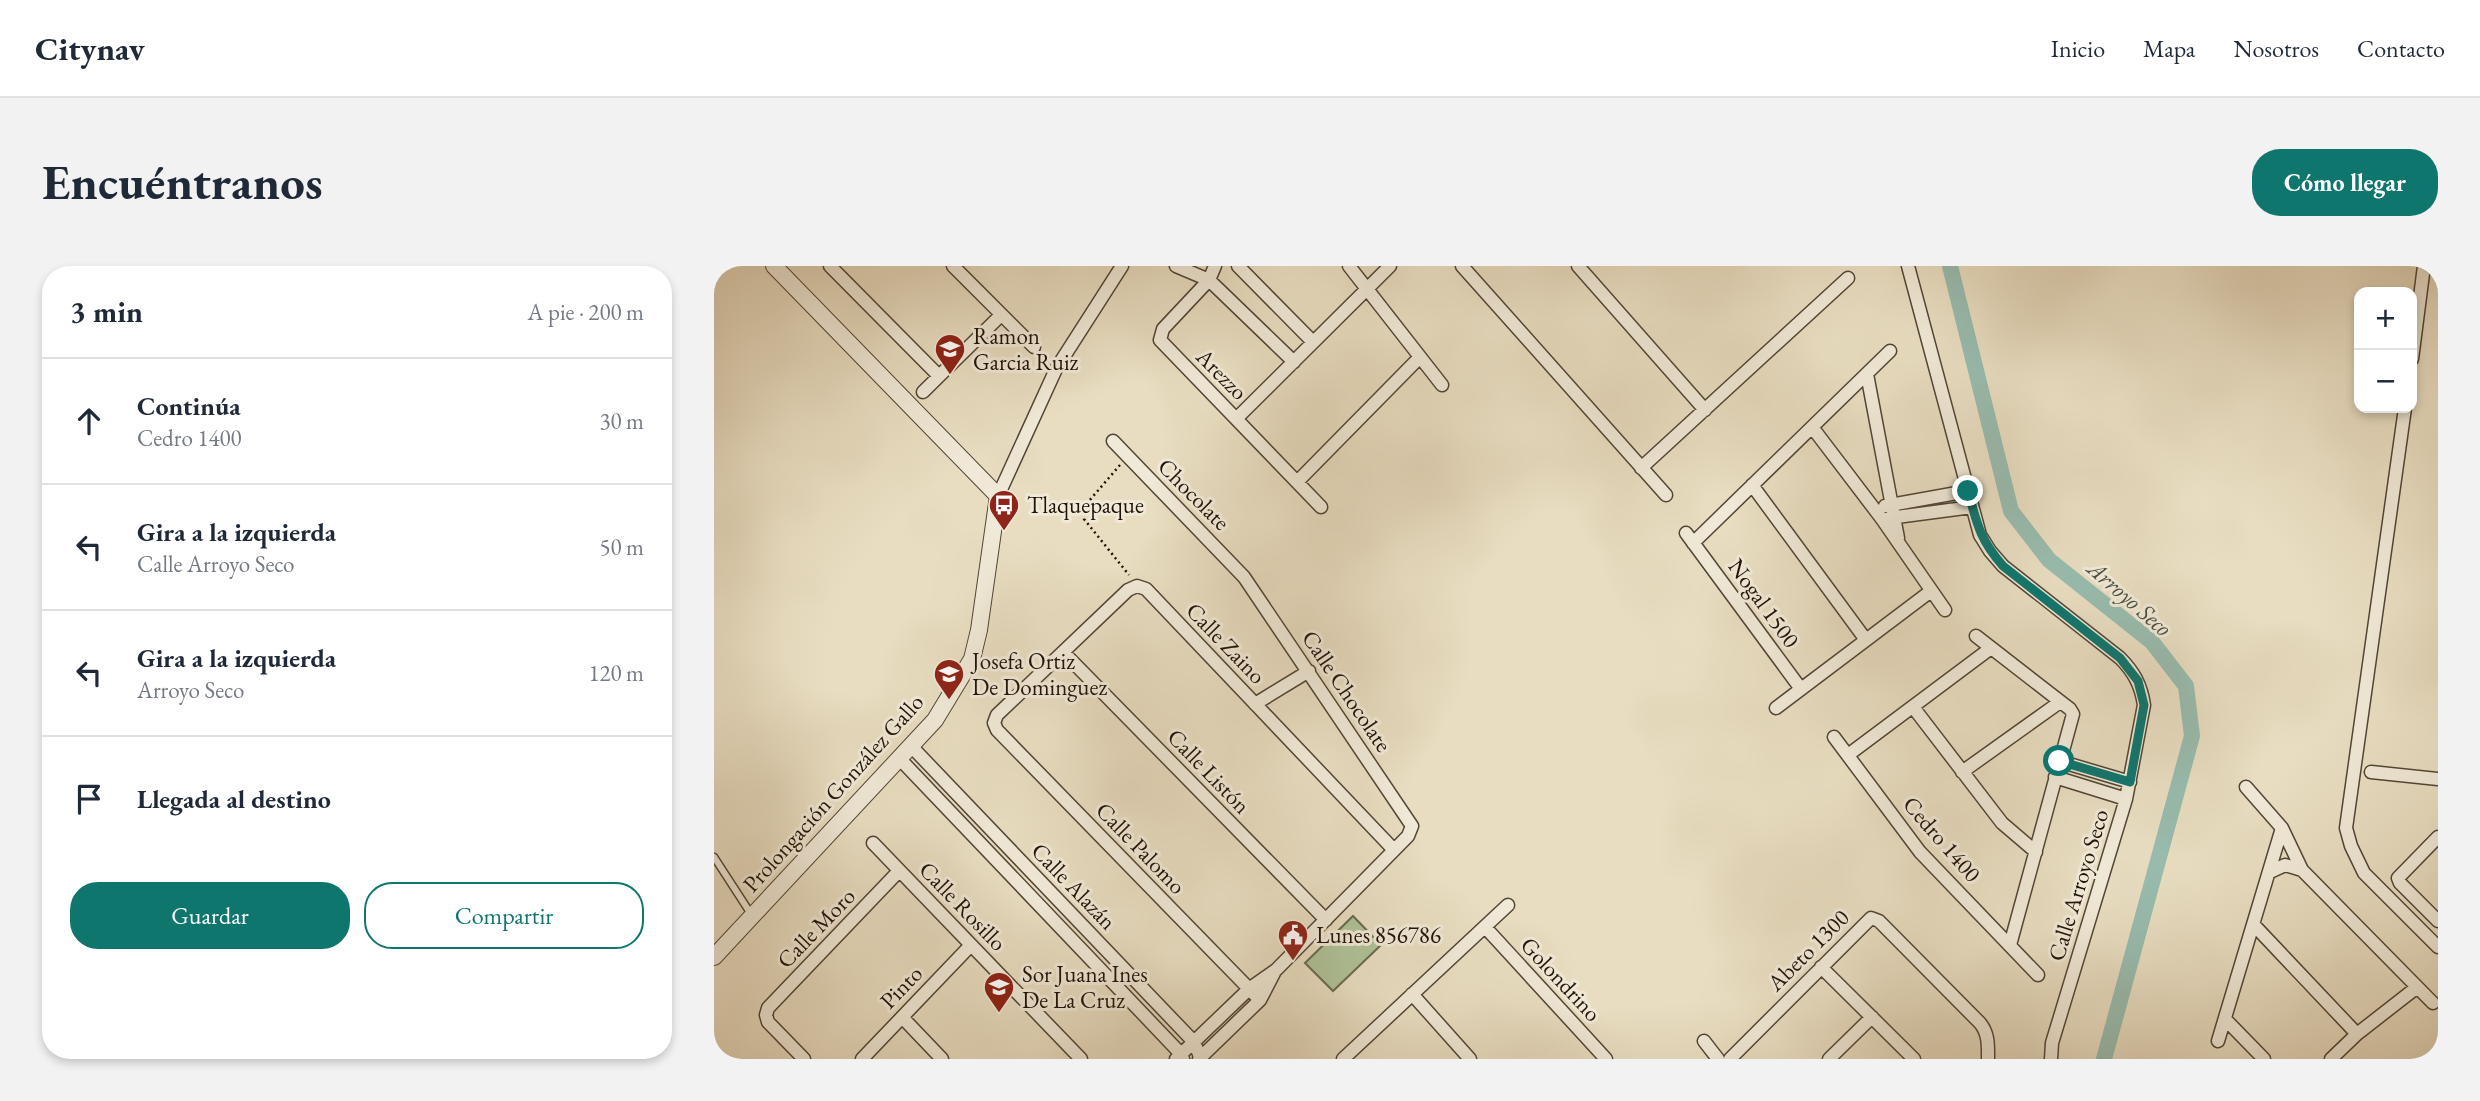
<!DOCTYPE html>
<html lang="es">
<meta charset="utf-8">
<style>
:root{--surface:#fff;--page:#f2f2f3;--text:#1f2937;--muted:#747a83;--line:#e0e1e3;--accent:#0f766e}
body{margin:0;font-family:"EB Garamond",serif;background:var(--page);color:var(--text)}
.controls{position:absolute;right:21px;top:21px;display:grid;overflow:hidden;border-radius:14px;box-shadow:0 4px 10px #0003}
.controls button{width:63px;height:63px;display:grid;place-items:center;padding:0;border:0;border-bottom:2px solid var(--line);background:var(--surface);color:var(--text);font:35px sans-serif}
.stop{position:absolute;width:21px;height:21px;margin:-16px;border:5px solid #0f766e;border-radius:50%;background:#fff}
.stop.end{background:#0f766e;border-color:#fff;box-shadow:0 2px 7px #0008}
.list{margin:0;padding:0;list-style:none}
h2{display:flex;justify-content:space-between;align-items:center;height:91px;margin:0;padding:0 28px;font-size:30px}
h2 small{font-size:23px;font-weight:400;color:var(--muted)}
.list li{display:grid;grid-template-columns:46px 1fr auto;gap:21px;align-items:center;box-sizing:border-box;height:126px;padding:0 28px;border-top:2px solid var(--line)}
.list b{display:block;font-size:26px;white-space:nowrap}
.list p{margin:0;font-size:23px;white-space:nowrap;color:var(--muted)}
.list em{font-size:23px;font-style:normal;color:var(--muted)}
.actions{display:flex;gap:14px;padding:21px 28px}
.actions a{flex:1;padding:16px 0;border:2px solid var(--accent);border-radius:28px;text-align:center;font-size:24px;color:var(--accent)}
.actions .main{background:var(--accent);color:#fff}
.icon{flex:none;width:38px;height:38px;fill:none;stroke:currentColor;stroke-width:2;stroke-linecap:round;stroke-linejoin:round}
.map{position:relative;flex:none;width:1724px;height:793px;overflow:hidden;border-radius:28px}
header{display:flex;align-items:center;gap:42px;box-sizing:border-box;height:98px;padding:0 35px;background:var(--surface);border-bottom:2px solid var(--line)}
header strong{font-size:33px}
nav{display:flex;gap:38px;margin-inline-start:auto;font-size:24px}
.intro{display:flex;align-items:center;justify-content:space-between;box-sizing:border-box;height:168px;padding:0 42px}
h1{margin:0;font-size:49px}
.button{padding:18px 32px;border-radius:28px;background:var(--accent);color:#fff;font-size:24px;font-weight:700}
main{display:flex;gap:42px;padding:0 42px}
aside{flex:1;background:var(--surface);border-radius:28px;box-shadow:0 4px 10px #0003}
.map>svg:first-child{display:block}
</style>
<header>
<strong>Citynav</strong>
<nav><a>Inicio</a><a>Mapa</a><a>Nosotros</a><a>Contacto</a></nav>
</header>
<div class="intro"><h1>Encuéntranos</h1><a class="button">Cómo llegar</a></div>
<main>
<aside>
<h2>3 min<small>A pie · 200 m</small></h2>
<ul class="list">
<li><svg class="icon" aria-label="ahead" viewBox="0 0 24 24"><path d="M12 20V5M6 11l6-6 6 6"/></svg><div><b>Continúa</b><p>Cedro 1400</p></div><em>30 m</em></li>
<li><svg class="icon" aria-label="left" viewBox="0 0 24 24"><path d="M17 20v-9H6M10 6l-5 5 5 5"/></svg><div><b>Gira a la izquierda</b><p>Calle Arroyo Seco</p></div><em>50 m</em></li>
<li><svg class="icon" aria-label="left" viewBox="0 0 24 24"><path d="M17 20v-9H6M10 6l-5 5 5 5"/></svg><div><b>Gira a la izquierda</b><p>Arroyo Seco</p></div><em>120 m</em></li>
<li><svg class="icon" aria-label="arrive" viewBox="0 0 24 24"><path d="M6 21V4h12l-3 4 3 4H6"/></svg><div><b>Llegada al destino</b></div></li>
</ul>
<div class="actions"><a class="main">Guardar</a><a>Compartir</a></div>
</aside>
<div class="map">
<svg width="1724" height="793" viewBox="0 0 1724 793">
<rect width="100%" height="100%" fill="#e8ddc1"/>
<filter id="stains"><feTurbulence type="fractalNoise" baseFrequency=".00286" numOctaves="4"/><feColorMatrix values="0 0 0 0 .2 0 0 0 0 .09 0 0 0 0 .02 0 0 0 .5 -.17"/></filter>
<radialGradient id="worn" r=".72"><stop offset=".6" stop-color="#630" stop-opacity="0"/><stop offset="1" stop-color="#630" stop-opacity=".3"/></radialGradient>
<path fill="#afc298" stroke="#686a50" stroke-width="2" d="M 639,650 L 667,679 L 619,725 L 591,697 Z"/>
<g fill="none" stroke-linecap="round" stroke-linejoin="round">
<path stroke="#98bcae" stroke-width="16" d="M 1236,0 L 1297,245 L 1335,294 L 1438,376 L 1472,420 L 1478,470 L 1390,793"/>
<g stroke="#524636" stroke-width="9">
<path id="service" d="M 0,591 L 37,648"/>
</g>
<g stroke="#524636" stroke-width="15">
<path id="minor" d="M 116,0 L 225,110
M 239,0 L 320,81
M 462,0 L 495,14 L 580,96
M 501,0 L 495,14 L 449,63 L 446,74 L 607,241
M 524,0 L 599,76
M 635,0 L 728,119
M 748,0 L 952,229
M 864,0 L 991,144
M 1194,0 L 1266,269 L 1276,285 L 1289,300 L 1406,392 C 1420,406 1427,419 1430,439 L 1412,533 L 1338,777 L 1337,793
M 1698,93 L 1710,0
M 1153,108 L 1184,272
M 209,126 L 287,49
M 1691,142 L 1632,562 L 1637,580 L 1650,607 L 1724,681
M 523,152 L 676,0
M 1098,161 L 1168,253 L 1231,344
M 399,175 L 530,311 L 698,560 L 694,570 L 562,704 L 535,723 L 462,793
M 927,202 L 1134,12
M 583,216 L 706,91
M 1038,219 L 1152,374
M 284,230 L 342,103 L 408,0
M 1171,240 L 1254,225
M 1175,252 L 1258,241
M 972,267 L 1087,423
M 979,277 L 1176,85
M 1262,370 L 1356,443 L 1359,448 L 1296,679
M 349,386 L 612,654
M 541,438 L 595,405
M 1199,441 L 1288,557 L 1322,586
M 1062,442 L 1217,325
M 1120,471 L 1206,586 L 1324,709
M 197,480 L 480,776 L 487,793
M 1134,489 L 1277,382
M 185,492 L 467,788 L 469,793
M 1345,495 L 1416,516
M 1248,506 L 1346,436
M 1657,506 L 1724,513
M 1341,511 L 1412,533
M 1532,521 L 1568,562 L 1588,604 L 1719,737
M 1724,571 L 1684,612 L 1686,617 L 1724,655
M 159,577 L 367,793
M 1556,606 L 1571,599 L 1588,604
M 1539,658 L 1643,768
M 771,661 L 892,793
M 1107,701 L 1200,793
M 698,728 L 756,793
M 546,734 L 283,464 L 280,457 L 283,449 L 414,324 L 423,320 L 432,323 L 680,584
M 188,751 L 228,793
M 1511,753 L 1550,793
M 990,775 L 1004,793
M 1504,775 L 1568,562
M 90,793 L 54,756 L 52,749 L 54,742 L 185,605
M 148,793 L 257,679
M 485,793 L 546,734 L 560,707
M 629,793 L 794,639
M 1016,793 L 1157,652 L 1165,655 L 1266,757 C 1275,768 1274,780 1274,793
M 1115,793 L 1158,751
M 1617,793 L 1643,768 L 1702,722"/>
</g>
<g stroke="#524636" stroke-width="18">
<path id="tertiary" d="M 0,691 L 221,454 L 258,393 L 265,364 L 284,230 L 60,0"/>
</g>
<path stroke="#201307" stroke-width="2.5" stroke-dasharray="2 3.5" stroke-linecap="butt" d="M 406,199 L 375,235 L 370,253 L 415,309"/>
<use href="#service" stroke="#f0e9d7" stroke-width="6"/>
<use href="#minor" stroke="#f0e9d7" stroke-width="12"/>
<use href="#tertiary" stroke="#f0e9d7" stroke-width="16"/>
</g>
<g fill="none" stroke-linecap="round" stroke-linejoin="round">
<path stroke="#0f766e" stroke-width="9" d="M 1254,225 C 1263,258 1266,274 1289,300 L 1406,392 L 1424,415 L 1430,439 L 1416,516 L 1345,495"/>
</g>
<defs>
<g id="school-pin" transform="scale(1.575)"><path d="M0 17L-7.5 6A9.5 9.5 0 1 1 7.5 6Z" fill="#8f2418" stroke="#f0e9d7"/><path d="M0-5L7-2L0 1L-7-2ZM-4 1L0 2.5L4 1V4Q0 6-4 4Z" fill="#fff"/></g>
<g id="bus-pin" transform="scale(1.575)"><path d="M0 17L-7.5 6A9.5 9.5 0 1 1 7.5 6Z" fill="#8f2418" stroke="#f0e9d7"/><path d="M-5-6H5V4H4V6H2V4H-2V6H-4V4H-5ZM-3.5-4V0h7V-4ZM-3.5 1.2v1.5H-2V1.2ZM2 1.2v1.5H3.5V1.2Z" fill="#fff"/></g>
<g id="civic-pin" transform="scale(1.575)"><path d="M0 17L-7.5 6A9.5 9.5 0 1 1 7.5 6Z" fill="#8f2418" stroke="#f0e9d7"/><path d="M-.6-6.5H3V-4.5H.6V-3L4-1V1h2V6H-6V1h2V-1L-.6-3ZM-1.2 2.5V6h2.4V2.5Z" fill="#fff"/></g>
</defs>
<g fill-rule="evenodd">
<use href="#school-pin" x="236" y="83"/>
<use href="#bus-pin" x="290" y="239"/>
<use href="#school-pin" x="235" y="408"/>
<use href="#civic-pin" x="579" y="669"/>
<use href="#school-pin" x="285" y="721"/>
</g>
<g text-anchor="middle" dominant-baseline="central" stroke-width="6" stroke-linejoin="round" paint-order="stroke">
<g font-size="23" fill="#201307" stroke="#f0e9d7" text-anchor="start">
<text x="259" y="70">Ramon<tspan x="259" dy="26">Garcia Ruiz</tspan></text>
<text x="313" y="239">Tlaquepaque</text>
<text x="258" y="395">Josefa Ortiz<tspan x="258" dy="26">De Dominguez</tspan></text>
<text x="602" y="669">Lunes 856786</text>
<text x="308" y="708">Sor Juana Ines<tspan x="308" dy="26">De La Cruz</tspan></text>
</g>
<g font-size="23" fill="#201307" stroke="#f0e9d7">
<text transform="translate(508 108) rotate(45)">Arezzo</text>
<text transform="translate(480 228) rotate(45)">Chocolate</text>
<text transform="translate(1050 337) rotate(54)">Nogal 1500</text>
<text transform="translate(512 377) rotate(46)">Calle Zaino</text>
<text transform="translate(633 425) rotate(56)">Calle Chocolate</text>
<text transform="translate(495 505) rotate(46)">Calle Listón</text>
<text transform="translate(119 527) rotate(-48)">Prolongación González Gallo</text>
<text transform="translate(1228 573) rotate(49)">Cedro 1400</text>
<text transform="translate(427 582) rotate(46)">Calle Palomo</text>
<text transform="translate(1364 619) rotate(-73)">Calle Arroyo Seco</text>
<text transform="translate(360 620) rotate(46)">Calle Alazán</text>
<text transform="translate(249 640) rotate(46)">Calle Rosillo</text>
<text transform="translate(102 662) rotate(-46)">Calle Moro</text>
<text transform="translate(1094 684) rotate(-45)">Abeto 1300</text>
<text transform="translate(847 713) rotate(47)">Golondrino</text>
<text transform="translate(187 721) rotate(-46)">Pinto</text>
</g>
<g font-size="24" font-style="italic" fill="#4a4e41" stroke="#f0e9d7">
<text transform="translate(1416 332) rotate(41)">Arroyo Seco</text>
</g>
</g>
<rect width="100%" height="100%" filter="url(#stains)"/>
<rect width="100%" height="100%" fill="url(#worn)"/>
</svg>
<div class="controls">
<button>+</button>
<button>−</button>
</div>
<div class="stop" style="left:1345px;top:495px"></div>
<div class="stop end" style="left:1254px;top:225px"></div>
</div>
</main>
